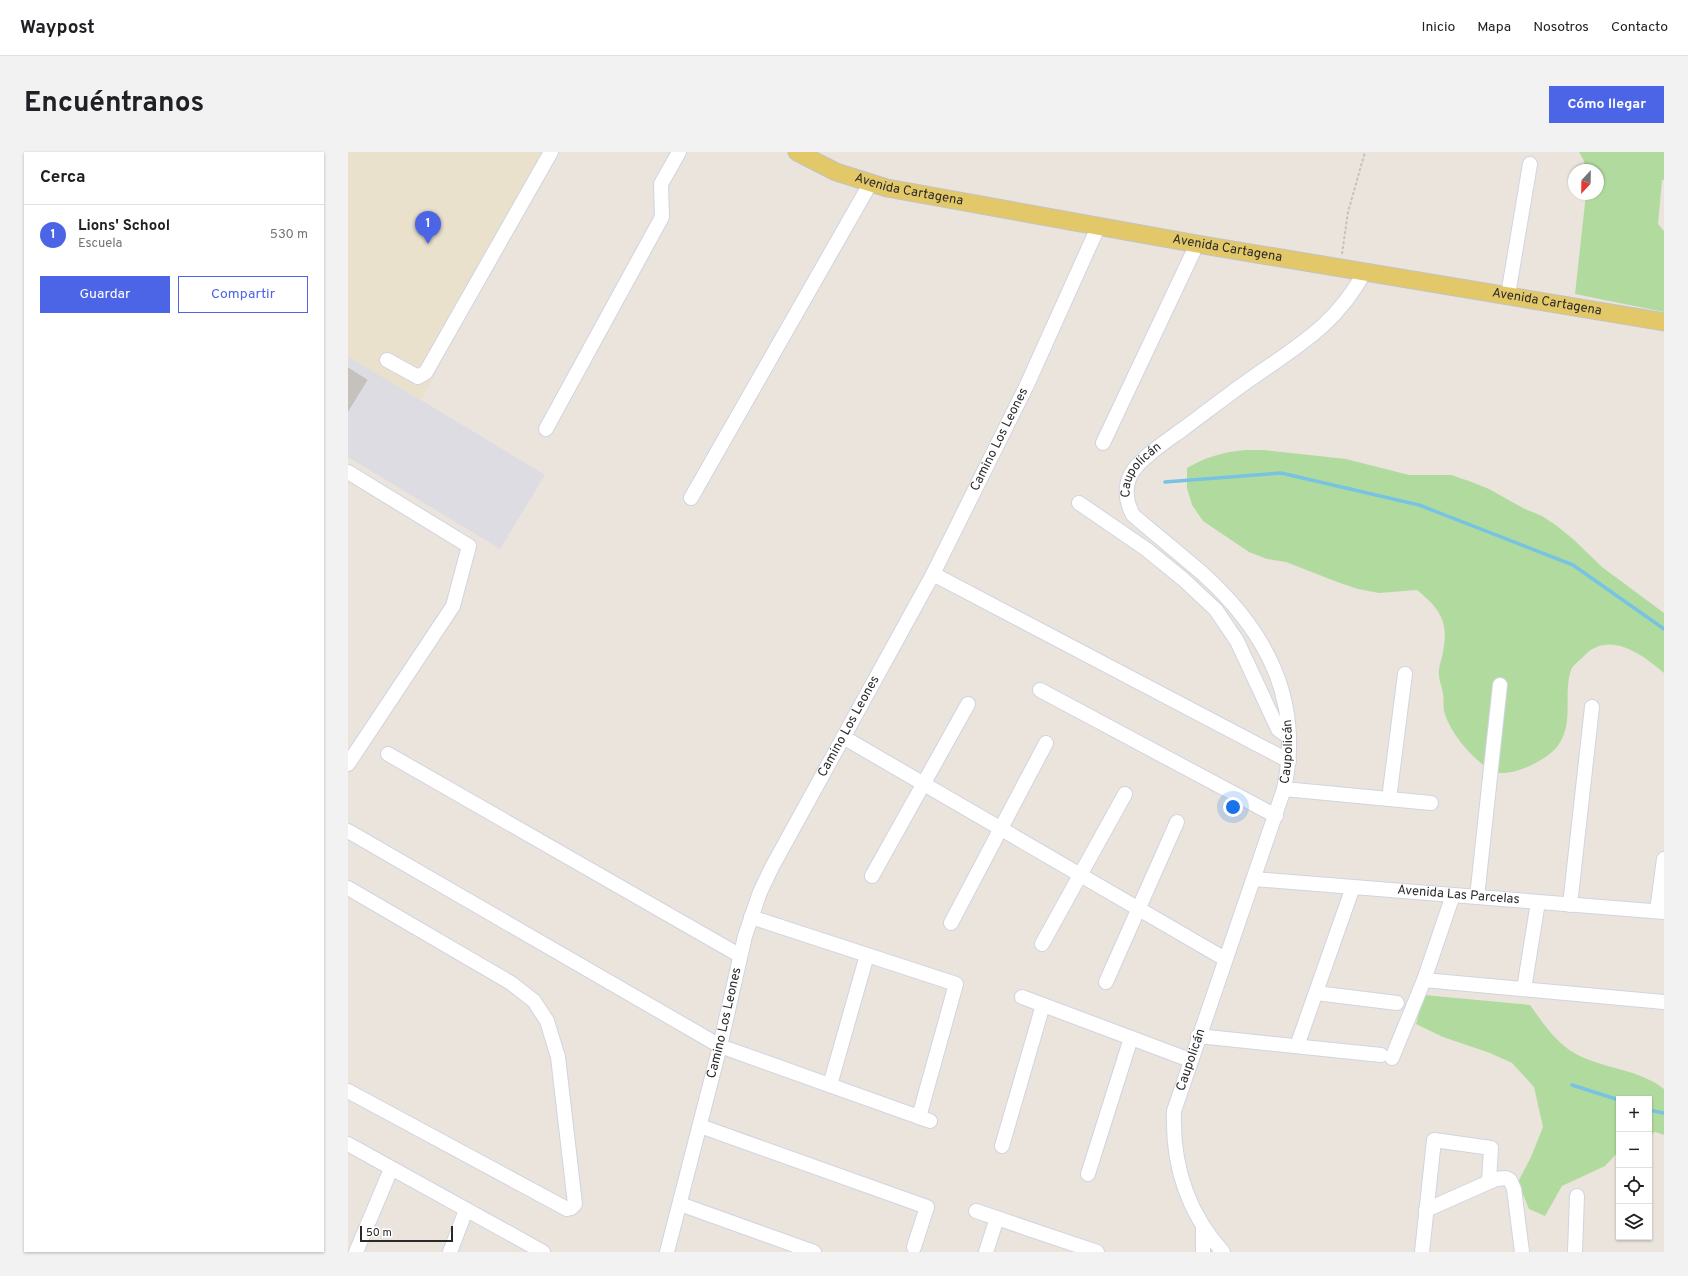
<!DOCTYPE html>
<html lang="es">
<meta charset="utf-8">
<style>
:root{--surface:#fff;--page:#f2f2f2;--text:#202124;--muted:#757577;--line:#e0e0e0;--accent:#4c65e7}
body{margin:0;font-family:Overpass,sans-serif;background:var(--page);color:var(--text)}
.controls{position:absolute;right:12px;bottom:12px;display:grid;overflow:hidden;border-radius:0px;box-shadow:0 1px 3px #0004}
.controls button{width:36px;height:36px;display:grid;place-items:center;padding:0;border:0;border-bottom:1px solid var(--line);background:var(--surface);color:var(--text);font:20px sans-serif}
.compass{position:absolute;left:1220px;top:12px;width:36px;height:36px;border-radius:50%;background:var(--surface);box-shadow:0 1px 3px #0004;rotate:202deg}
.scale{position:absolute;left:12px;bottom:10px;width:93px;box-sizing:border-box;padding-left:4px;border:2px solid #292929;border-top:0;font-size:11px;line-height:14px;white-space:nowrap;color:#292929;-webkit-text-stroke:3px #fff;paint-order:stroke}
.you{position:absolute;left:885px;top:655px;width:14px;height:14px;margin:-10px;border:3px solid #fff;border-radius:50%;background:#1a73e8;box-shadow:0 0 0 6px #1a73e833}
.badge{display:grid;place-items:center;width:26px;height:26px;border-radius:50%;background:var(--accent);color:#fff;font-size:13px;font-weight:700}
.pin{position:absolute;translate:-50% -33px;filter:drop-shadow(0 1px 2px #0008)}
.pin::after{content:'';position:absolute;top:21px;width:14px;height:12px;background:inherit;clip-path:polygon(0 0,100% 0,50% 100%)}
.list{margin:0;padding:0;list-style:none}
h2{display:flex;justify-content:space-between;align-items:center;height:52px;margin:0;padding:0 16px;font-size:17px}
h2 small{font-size:13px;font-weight:400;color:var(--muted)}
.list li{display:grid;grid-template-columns:26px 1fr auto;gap:12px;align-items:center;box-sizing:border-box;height:60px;padding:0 16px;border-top:1px solid var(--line)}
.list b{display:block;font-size:15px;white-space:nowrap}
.list p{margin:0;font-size:13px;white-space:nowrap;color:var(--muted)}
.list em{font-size:13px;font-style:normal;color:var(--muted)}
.actions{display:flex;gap:8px;padding:12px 16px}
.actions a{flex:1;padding:9px 0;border:1px solid var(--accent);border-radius:0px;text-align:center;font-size:14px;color:var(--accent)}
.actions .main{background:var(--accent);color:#fff}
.icon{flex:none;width:22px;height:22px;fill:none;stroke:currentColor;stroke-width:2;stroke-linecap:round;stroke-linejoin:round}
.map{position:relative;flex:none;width:1316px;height:1100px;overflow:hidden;border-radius:0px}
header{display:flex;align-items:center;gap:24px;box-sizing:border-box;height:56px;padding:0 20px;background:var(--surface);border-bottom:1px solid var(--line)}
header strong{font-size:19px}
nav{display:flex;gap:22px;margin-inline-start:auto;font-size:14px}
.intro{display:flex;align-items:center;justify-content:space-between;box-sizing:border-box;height:96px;padding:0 24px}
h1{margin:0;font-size:28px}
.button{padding:10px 18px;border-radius:0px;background:var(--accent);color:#fff;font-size:14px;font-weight:700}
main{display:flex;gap:24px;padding:0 24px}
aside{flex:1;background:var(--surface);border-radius:0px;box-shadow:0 1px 3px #0004}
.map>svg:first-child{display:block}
</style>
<header>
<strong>Waypost</strong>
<nav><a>Inicio</a><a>Mapa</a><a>Nosotros</a><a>Contacto</a></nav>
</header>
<div class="intro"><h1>Encuéntranos</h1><a class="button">Cómo llegar</a></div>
<main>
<aside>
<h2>Cerca<small></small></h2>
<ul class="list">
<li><span class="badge">1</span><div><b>Lions' School</b><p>Escuela</p></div><em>530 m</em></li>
</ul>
<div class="actions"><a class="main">Guardar</a><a>Compartir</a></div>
</aside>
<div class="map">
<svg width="1316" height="1100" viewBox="0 0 1316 1100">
<rect width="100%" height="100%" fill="#eae4dc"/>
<path fill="#dedce3" d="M 0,204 L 197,323 L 152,397 L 0,305 Z"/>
<path fill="#eae1cd" d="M 0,0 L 212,0 L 107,184 L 73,248 L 0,204 Z"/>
<path fill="#b1db9e" d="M 1231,0 L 1316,0 L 1316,28 L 1314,28 L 1310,72 L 1316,79 L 1316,160 L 1227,142 L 1238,42 L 1250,42 L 1250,18 L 1237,18 L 1236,9 Z
M 897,298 L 916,298 L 998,307 L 1061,323 L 1103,323 L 1121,329 L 1141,337 L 1175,356 L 1194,364 L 1209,374 L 1225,387 L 1254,415 L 1316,461 L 1316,521 C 1294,502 1260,477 1235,505 C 1231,509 1225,513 1223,518 C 1215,542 1226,570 1211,592 C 1204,603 1186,613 1174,617 C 1165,620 1151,624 1142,618 C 1123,605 1102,581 1096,559 C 1095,553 1096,547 1095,541 C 1094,535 1091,529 1091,523 C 1090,516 1094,507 1095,500 C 1101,469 1092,457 1069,438 L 1031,441 L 1010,437 L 992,431 L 938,410 L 919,407 L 901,400 L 855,369 L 844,353 L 839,336 L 839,316 C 858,305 875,300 897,298 Z
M 1076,843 L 1182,853 C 1195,871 1208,891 1228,902 C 1256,917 1291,917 1316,937 L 1316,983 L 1307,980 L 1301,983 L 1301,947 L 1271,947 L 1271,999 L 1257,1014 L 1214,1034 L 1197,1064 L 1181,1057 L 1170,1030 L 1183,1005 L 1195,975 L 1186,935 L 1164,911 L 1142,901 L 1095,885 L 1068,872 Z"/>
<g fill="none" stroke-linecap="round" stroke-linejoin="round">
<path stroke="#79c3e2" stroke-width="3.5" d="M 817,330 L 933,321 L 1071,353 L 1225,413 L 1316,477
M 1224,933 L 1271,948
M 1301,958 L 1316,961"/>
</g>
<path fill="#c5c1bc" stroke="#c5c0b6" d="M 0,216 L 19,228 L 0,259 Z"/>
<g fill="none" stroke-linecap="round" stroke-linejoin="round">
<g stroke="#d1d4e0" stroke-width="16">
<g id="minor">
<path d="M 1160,143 L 1182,12"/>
<path d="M 39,208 L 70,225 L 78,220 L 203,0"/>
<path d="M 198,277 L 314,65 L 313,32 L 331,0"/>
<path d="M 755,291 L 849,92"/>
<path d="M 0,320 L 121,394 L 105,454 L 0,612"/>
<path d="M 343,346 L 522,32"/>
<path d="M 731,351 L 798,397 L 835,427 L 868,458 L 889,489 L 930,577 L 941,585"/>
<path d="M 585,422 L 941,609"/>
<path d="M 692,538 L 928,664"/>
<path d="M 495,585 L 877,807"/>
<path d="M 40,602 L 391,803"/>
<path d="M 936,637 L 1083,651"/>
<path d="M 1041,647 L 1057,522"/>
<path d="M 0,679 L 372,894 L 582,969"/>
<path d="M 524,724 L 620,552"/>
<path id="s1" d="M 906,727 L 1316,760"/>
<path d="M 0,736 L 163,831 L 186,849 L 199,869 L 210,905 L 227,1052 L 223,1056 L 219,1057 L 0,939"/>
<path d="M 1129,745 L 1152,533"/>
<path d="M 1222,753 L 1244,555"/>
<path d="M 1309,759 L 1316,707"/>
<path d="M 403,765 L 608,832 L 571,965"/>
<path d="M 603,771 L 698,591"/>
<path d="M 694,792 L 777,642"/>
<path d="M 1076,828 L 1316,850"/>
<path d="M 758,830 L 829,670"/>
<path d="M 1176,837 L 1190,750"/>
<path d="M 968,841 L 1049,851"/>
<path d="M 674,845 L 842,908"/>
<path d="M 850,884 L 1033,903"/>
<path d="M 949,894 L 1005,735"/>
<path d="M 1044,906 L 1076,828 L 1105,743"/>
<path d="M 482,933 L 519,803"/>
<path d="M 352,974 L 579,1055 L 566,1095"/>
<path d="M 0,992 L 195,1100"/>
<path d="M 654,994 L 695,853"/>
<path d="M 740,1022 L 783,886"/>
<path d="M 332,1052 L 466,1100"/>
<path d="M 1078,1058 L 1148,1027 L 1158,1026 L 1162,1028 L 1166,1037 L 1174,1100"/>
<path d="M 628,1059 L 749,1100"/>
<path d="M 855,1075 L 855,1100"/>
<path d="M 8,1100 L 43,1017"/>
<path d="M 102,1100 L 118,1058"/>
<path id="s2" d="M 319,1100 L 372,894 L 397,784 L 412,740 L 424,715 L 585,422 L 678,235 L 751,73"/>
<path d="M 638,1100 L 649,1066"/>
<path id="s3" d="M 875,1100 C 839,1060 824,1013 826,959 L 936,637 C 955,549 919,480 855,422 C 832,402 808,383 785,363 C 778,350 776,336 783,322 C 792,306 820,288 835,277 C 858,260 881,242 904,226 C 951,193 989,172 1017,119"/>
<path d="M 1074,1100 L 1086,988 L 1143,996 L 1141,1030"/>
<path d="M 1227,1100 L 1229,1044"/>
</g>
</g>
<g stroke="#c3c3c3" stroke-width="19">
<g id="major">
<path id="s4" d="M 449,0 L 488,20 L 539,36 L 849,92 L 1316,170"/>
</g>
</g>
<path stroke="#c3c3c3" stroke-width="2" stroke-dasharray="3 2" stroke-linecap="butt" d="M 994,102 L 1000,60 L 1017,0"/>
<use href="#minor" stroke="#fff" stroke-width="14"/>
<use href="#major" stroke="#e2c869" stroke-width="17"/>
</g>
<g text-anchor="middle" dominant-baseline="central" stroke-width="4" stroke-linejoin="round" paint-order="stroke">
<g font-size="13" fill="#292929" stroke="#fff">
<text stroke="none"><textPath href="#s4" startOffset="119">Avenida Cartagena</textPath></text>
<text stroke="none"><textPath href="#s4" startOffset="443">Avenida Cartagena</textPath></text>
<text stroke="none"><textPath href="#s4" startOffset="767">Avenida Cartagena</textPath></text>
<text stroke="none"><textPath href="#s2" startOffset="884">Camino Los Leones</textPath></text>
<text stroke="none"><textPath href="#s3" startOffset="878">Caupolicán</textPath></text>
<text stroke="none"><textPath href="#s2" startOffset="560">Camino Los Leones</textPath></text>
<text stroke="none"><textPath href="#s3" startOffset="531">Caupolicán</textPath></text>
<text stroke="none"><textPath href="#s1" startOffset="205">Avenida Las Parcelas</textPath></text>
<text stroke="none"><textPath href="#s2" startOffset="236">Camino Los Leones</textPath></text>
<text stroke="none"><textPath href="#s3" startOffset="207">Caupolicán</textPath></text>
</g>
</g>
</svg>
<div class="controls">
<button>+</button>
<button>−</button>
<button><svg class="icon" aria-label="locate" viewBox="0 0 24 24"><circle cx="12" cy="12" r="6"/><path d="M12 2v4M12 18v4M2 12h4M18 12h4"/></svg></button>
<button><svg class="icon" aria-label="layers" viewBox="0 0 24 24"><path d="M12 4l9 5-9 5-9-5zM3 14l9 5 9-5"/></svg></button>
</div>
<svg class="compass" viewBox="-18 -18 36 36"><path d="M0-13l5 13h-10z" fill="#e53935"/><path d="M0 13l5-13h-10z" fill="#757577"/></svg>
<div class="scale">50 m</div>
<div class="you"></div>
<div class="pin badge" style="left:80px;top:92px">1</div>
</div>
</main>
